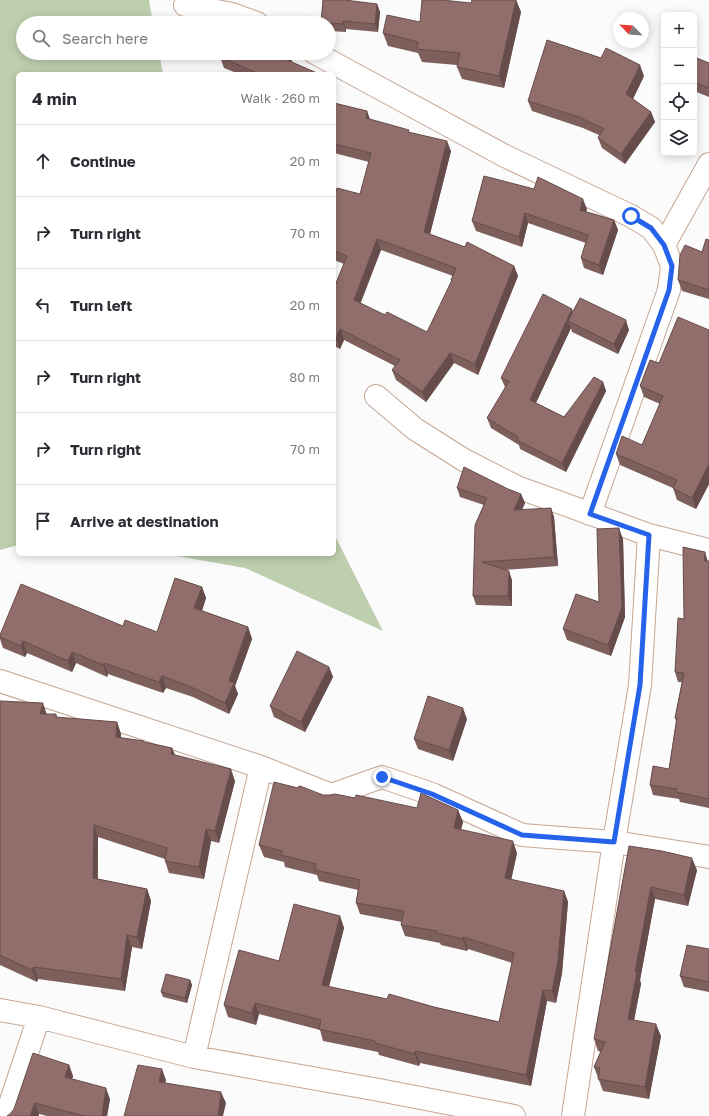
<!DOCTYPE html>
<meta charset="utf-8">
<style>
:root{--surface:#fff;--page:#f2f2f3;--text:#2b2b33;--muted:#7c7c81;--line:#e1e1e2}
body{margin:0;font-family:"Golos Text",sans-serif;background:var(--page);color:var(--text)}
.controls{position:absolute;right:12px;top:12px;display:grid;overflow:hidden;border-radius:6px;box-shadow:0 2px 10px #0003}
.controls button{width:36px;height:36px;display:grid;place-items:center;padding:0;border:0;border-bottom:1px solid var(--line);background:var(--surface);color:var(--text);font:20px sans-serif}
.compass{position:absolute;left:613px;top:12px;width:36px;height:36px;border-radius:50%;background:var(--surface);box-shadow:0 2px 10px #0003;rotate:295deg}
.stop{position:absolute;width:12px;height:12px;margin:-9px;border:3px solid #2563eb;border-radius:50%;background:#fff}
.stop.end{background:#2563eb;border-color:#fff;box-shadow:0 1px 4px #0008}
.list{margin:0;padding:0;list-style:none}
h2{display:flex;justify-content:space-between;align-items:center;height:52px;margin:0;padding:0 16px;font-size:17px}
h2 small{font-size:13px;font-weight:400;color:var(--muted)}
.list li{display:grid;grid-template-columns:26px 1fr auto;gap:12px;align-items:center;box-sizing:border-box;height:72px;padding:0 16px;border-top:1px solid var(--line)}
.list b{display:block;font-size:15px;white-space:nowrap}
.list em{font-size:13px;font-style:normal;color:var(--muted)}
.icon{flex:none;width:22px;height:22px;fill:none;stroke:currentColor;stroke-width:2;stroke-linecap:round;stroke-linejoin:round}
.map{position:relative;flex:none;width:709px;height:1116px;overflow:hidden}
.search{position:absolute;background:var(--surface);box-shadow:0 2px 10px #0003;left:16px;top:16px;width:320px;height:44px;display:flex;align-items:center;gap:10px;box-sizing:border-box;padding:0 14px;border-radius:22px;color:var(--muted);font-size:15px}
.panel{position:absolute;background:var(--surface);box-shadow:0 2px 10px #0003;left:16px;top:72px;width:320px;height:484px;border-radius:6px}
.map>svg:first-child{display:block}
</style>
<div class="map">
<svg width="709" height="1116" viewBox="0 0 709 1116">
<rect width="100%" height="100%" fill="#fbfbfb"/>
<path fill="#becfaf" d="M 0,0 L 149,0 L 153,23 L 23,23 L 23,53 L 159,53 L 163,74 L 18,74 L 18,545 L 0,550 Z
M 334,534 L 383,631 L 245,568 L 165,554 L 334,554 Z"/>
<g fill="none" stroke-linecap="round" stroke-linejoin="round">
<g stroke="#c5a693" stroke-width="24">
<path id="street" d="M 185,5 L 232,14 L 257,23
M 315,53 L 505,156 L 631,216 L 651,228 L 664,245 L 672,266 L 669,290 L 590,514
M 664,245 L 709,164
M 376,396 L 415,429 L 464,460 L 517,487 L 649,535 L 709,550
M 0,681 L 261,767 L 331,795 L 382,777 L 432,794 L 522,835 L 614,842 L 709,857
M 0,1010 L 39,1017 L 194,1057 L 379,1090 L 514,1116
M 194,1057 L 261,767
M 6,1116 L 39,1017
M 573,1116 L 614,842 L 640,685 L 649,535"/>
</g>
<use href="#street" stroke="#fff" stroke-width="22"/>
</g>
<path fill="#7d5f5c" fill-rule="evenodd" d="M 323,0 L 349,0 L 349,1 L 377,4 L 380,12 L 378,32 L 346,29 L 346,32 L 329,31 L 329,23 L 322,23 L 321,22 Z
M 472,0 L 516,0 L 521,12 L 504,88 L 462,79 L 457,67 L 457,65 L 422,62 L 418,53 L 388,46 L 383,33 L 420,22 L 471,3 Z
M 220,57 L 292,60 L 291,62 L 320,74 L 239,74 L 224,68 Z
M 694,57 L 709,63 L 709,97 L 694,91 Z
M 644,76 L 633,99 L 651,112 L 655,122 L 625,164 L 602,148 L 598,138 L 599,135 L 583,128 L 532,111 L 528,101 Z
M 334,103 L 367,111 L 370,120 L 409,132 L 451,151 L 430,234 L 514,266 L 518,276 L 478,375 L 454,363 L 426,402 L 396,380 L 392,370 L 395,366 L 344,340 L 340,349 L 334,346 L 334,294 L 335,292 L 334,288 L 344,264 L 334,260 L 334,197 L 360,194 L 369,162 L 334,153 ZM 381,250 L 453,276 L 451,280 L 452,281 L 427,332 L 385,315 L 360,303 Z
M 484,176 L 587,209 L 586,212 L 614,220 L 618,230 L 603,275 L 584,268 L 581,258 L 586,243 L 528,223 L 522,247 L 476,231 L 472,221 Z
M 709,240 L 709,299 L 682,291 L 678,280 L 702,252 Z
M 573,312 L 629,330 L 618,354 L 572,332 L 571,328 L 536,403 L 564,417 L 603,382 L 606,391 L 566,472 L 520,449 L 519,445 L 491,428 L 487,418 L 506,388 L 505,387 L 501,378 Z
M 709,330 L 709,484 L 696,509 L 677,500 L 673,488 L 620,465 L 616,454 L 642,445 L 660,404 L 644,397 L 640,386 L 659,363 Z
M 457,488 L 508,489 L 521,494 L 525,503 L 522,510 L 551,508 L 554,517 L 558,566 L 504,570 L 512,580 L 512,606 L 476,605 L 473,596 L 484,505 L 460,497 Z
M 623,539 L 625,617 L 611,656 L 567,640 L 563,629 L 599,602 Z
M 708,561 L 709,561 L 709,808 L 680,802 L 679,799 L 653,795 L 650,785 L 669,769 L 676,721 L 675,718 L 682,682 L 678,682 L 675,672 Z
M 202,587 L 206,598 L 202,611 L 248,627 L 252,639 L 235,686 L 238,694 L 229,714 L 193,697 L 166,688 L 163,693 L 108,674 L 107,677 L 76,663 L 72,672 L 27,653 L 25,657 L 3,648 L 0,639 L 0,635 L 123,626 L 157,632 Z
M 329,667 L 333,677 L 305,732 L 274,717 L 270,706 Z
M 0,701 L 47,714 L 56,714 L 57,718 L 117,722 L 121,734 L 121,738 L 172,748 L 175,755 L 235,781 L 219,843 L 211,841 L 204,879 L 169,873 L 165,861 L 165,859 L 98,837 L 98,879 L 147,889 L 151,901 L 142,949 L 132,947 L 125,991 L 38,979 L 37,982 L 0,965 Z
M 467,719 L 453,761 L 418,749 L 414,739 Z
M 323,795 L 355,798 L 417,808 L 458,810 L 463,822 L 461,830 L 517,853 L 511,880 L 564,891 L 568,902 L 562,973 L 556,1003 L 547,1001 L 531,1086 L 420,1063 L 419,1066 L 379,1055 L 378,1052 L 323,1041 L 320,1030 L 259,1014 L 256,1025 L 228,1017 L 224,1005 L 279,961 L 340,916 L 344,928 L 329,987 L 387,999 L 434,1007 L 499,1022 L 512,963 L 468,949 L 467,951 L 441,945 L 440,943 L 405,936 L 401,925 L 402,922 L 360,914 L 356,903 L 358,890 L 319,881 L 317,875 L 285,867 L 284,862 L 264,857 L 259,845 Z
M 629,846 L 697,870 L 688,906 L 655,899 L 640,980 L 641,984 L 634,1020 L 661,1036 L 649,1099 L 603,1091 L 594,1067 L 601,1052 L 598,1051 L 594,1039 Z
M 709,949 L 709,992 L 684,987 L 680,976 Z
M 190,980 L 192,985 L 187,1003 L 163,997 L 161,992 Z
M 69,1065 L 73,1076 L 72,1079 L 110,1099 L 107,1116 L 47,1116 L 39,1114 L 10,1114 Z"/>
<path fill="#664d4b" d="M 516,0 L 521,12 L 504,88 L 499,76 Z
M 377,4 L 380,12 L 378,32 L 375,24 Z
M 343,21 L 346,29 L 346,32 L 343,24 Z
M 287,53 L 290,53 L 292,60 L 288,69 L 285,59 Z
M 640,65 L 644,76 L 630,105 L 626,94 Z
M 367,111 L 371,122 L 366,118 Z
M 651,112 L 655,122 L 625,164 L 621,154 Z
M 447,141 L 451,151 L 428,242 L 424,232 Z
M 583,199 L 587,209 L 583,220 L 580,210 Z
M 525,213 L 528,223 L 522,247 L 519,237 Z
M 614,220 L 618,230 L 603,275 L 599,265 Z
M 377,239 L 381,250 L 358,310 L 354,300 Z
M 514,266 L 518,276 L 478,375 L 475,364 Z
M 572,309 L 575,318 L 568,321 L 571,328 L 533,409 L 530,400 Z
M 626,320 L 629,330 L 618,354 L 614,344 Z
M 340,329 L 344,340 L 340,349 L 336,338 Z
M 450,353 L 454,363 L 426,402 L 422,392 Z
M 603,382 L 606,391 L 566,472 L 562,463 Z
M 709,464 L 709,484 L 696,509 L 692,498 Z
M 521,494 L 525,503 L 517,520 L 514,510 Z
M 551,508 L 554,517 L 558,566 L 554,557 Z
M 619,528 L 623,539 L 625,617 L 611,656 L 608,645 Z
M 705,552 L 708,562 L 704,561 Z
M 509,571 L 512,580 L 512,606 L 508,596 Z
M 202,587 L 206,598 L 199,620 L 194,608 Z
M 248,627 L 252,639 L 235,686 L 238,694 L 229,714 L 225,703 L 229,681 Z
M 23,641 L 27,653 L 25,657 L 21,646 Z
M 72,652 L 76,663 L 72,672 L 68,661 Z
M 104,663 L 108,674 L 107,677 L 103,665 Z
M 329,667 L 333,677 L 305,732 L 301,722 Z
M 162,676 L 166,688 L 163,693 L 159,682 Z
M 43,703 L 47,715 L 40,714 Z
M 463,708 L 467,719 L 453,761 L 449,750 Z
M 117,722 L 121,734 L 120,749 L 116,737 Z
M 172,748 L 177,760 L 171,754 Z
M 231,769 L 235,781 L 219,843 L 215,831 Z
M 458,810 L 463,822 L 458,840 L 454,828 Z
M 94,825 L 98,837 L 97,890 L 93,878 Z
M 206,829 L 211,841 L 204,879 L 199,867 Z
M 513,841 L 517,853 L 509,890 L 505,878 Z
M 692,858 L 697,870 L 688,906 L 684,895 Z
M 651,887 L 655,899 L 640,980 L 641,984 L 632,1031 L 628,1019 L 635,972 Z
M 147,889 L 151,901 L 142,949 L 137,937 Z
M 564,891 L 568,902 L 562,973 L 556,1003 L 552,991 Z
M 340,916 L 344,928 L 326,997 L 322,985 Z
M 127,935 L 132,947 L 125,991 L 121,979 Z
M 463,937 L 468,949 L 467,951 L 463,939 Z
M 34,967 L 38,979 L 37,982 L 32,970 Z
M 190,980 L 192,985 L 187,1003 L 185,998 Z
M 543,990 L 547,1001 L 531,1086 L 526,1075 Z
M 255,1003 L 259,1014 L 256,1025 L 252,1013 Z
M 656,1024 L 661,1036 L 649,1099 L 645,1087 Z
M 415,1051 L 420,1063 L 419,1066 L 415,1054 Z
M 69,1065 L 73,1076 L 69,1088 L 65,1077 Z
M 162,1069 L 166,1080 L 163,1094 L 159,1082 Z
M 106,1088 L 110,1099 L 107,1116 L 102,1116 Z
M 221,1092 L 226,1103 L 223,1116 L 218,1116 Z
M 35,1103 L 39,1114 L 39,1116 L 30,1116 Z"/>
<path fill="#916e6b" stroke="#664d4b" fill-rule="evenodd" d="M 323,0 L 345,0 L 377,4 L 375,24 L 343,21 L 343,24 L 321,22 Z
M 422,0 L 442,0 L 471,3 L 472,0 L 516,0 L 499,76 L 457,67 L 460,53 L 417,49 L 418,42 L 383,33 L 387,15 L 420,22 Z
M 547,40 L 601,58 L 606,48 L 640,65 L 626,94 L 651,112 L 621,154 L 598,138 L 604,129 L 579,117 L 528,101 Z
M 222,53 L 287,53 L 285,59 L 319,74 L 254,74 L 255,72 L 220,57 Z
M 694,57 L 709,63 L 709,88 L 694,82 Z
M 334,103 L 367,111 L 366,118 L 409,130 L 408,132 L 447,141 L 424,232 L 465,247 L 467,242 L 514,266 L 475,364 L 450,353 L 422,392 L 392,370 L 400,360 L 340,329 L 336,338 L 334,337 L 334,294 L 336,290 L 334,289 L 334,288 L 347,256 L 334,251 L 334,197 L 337,188 L 360,194 L 371,153 L 334,144 ZM 377,239 L 456,268 L 451,280 L 452,280 L 427,332 L 387,312 L 385,315 L 354,300 Z
M 484,176 L 534,189 L 538,177 L 583,199 L 580,210 L 614,220 L 599,265 L 581,258 L 588,235 L 525,213 L 519,237 L 472,221 Z
M 706,239 L 709,240 L 709,290 L 678,280 L 680,255 L 685,245 L 702,252 Z
M 543,294 L 572,309 L 530,400 L 564,417 L 594,377 L 603,382 L 562,463 L 517,440 L 518,437 L 487,418 L 509,381 L 501,378 Z
M 580,298 L 626,320 L 614,344 L 568,321 Z
M 678,317 L 709,330 L 709,464 L 692,498 L 673,488 L 677,480 L 616,454 L 622,436 L 642,445 L 663,396 L 640,386 L 650,360 L 659,363 Z
M 464,467 L 508,489 L 521,494 L 514,510 L 551,508 L 554,557 L 482,562 L 509,571 L 508,596 L 473,596 L 475,525 L 487,498 L 457,488 Z
M 619,528 L 622,607 L 608,645 L 563,629 L 576,594 L 599,602 L 597,529 Z
M 683,547 L 705,552 L 704,561 L 709,561 L 709,799 L 676,792 L 677,789 L 650,785 L 653,766 L 669,769 L 677,718 L 675,718 L 684,673 L 675,672 L 678,618 L 684,619 Z
M 175,578 L 202,587 L 194,608 L 248,627 L 229,681 L 234,683 L 225,703 L 189,686 L 162,676 L 159,682 L 104,663 L 103,665 L 72,652 L 68,661 L 23,641 L 21,646 L 0,637 L 0,635 L 21,584 L 123,626 L 125,620 L 157,632 Z
M 297,651 L 329,667 L 301,722 L 270,706 Z
M 428,696 L 463,708 L 449,750 L 414,739 Z
M 0,701 L 43,703 L 40,714 L 56,714 L 56,717 L 117,722 L 116,737 L 144,741 L 144,742 L 172,748 L 171,754 L 231,769 L 215,831 L 206,829 L 199,867 L 165,861 L 167,848 L 94,825 L 93,878 L 147,889 L 137,937 L 127,935 L 121,979 L 34,967 L 32,970 L 0,955 Z
M 274,782 L 298,788 L 299,786 L 300,786 L 323,795 L 330,795 L 335,794 L 355,798 L 356,795 L 417,808 L 421,793 L 423,794 L 458,810 L 454,828 L 513,841 L 505,878 L 564,891 L 558,961 L 552,991 L 543,990 L 526,1075 L 415,1051 L 415,1054 L 375,1043 L 375,1041 L 319,1029 L 321,1020 L 255,1003 L 252,1013 L 224,1005 L 239,950 L 279,961 L 294,904 L 340,916 L 322,985 L 387,999 L 389,994 L 434,1007 L 499,1022 L 514,953 L 463,937 L 463,939 L 437,933 L 437,931 L 401,925 L 404,911 L 356,903 L 360,880 L 315,870 L 316,864 L 281,855 L 282,851 L 259,845 Z
M 629,846 L 662,851 L 692,858 L 684,895 L 651,887 L 635,972 L 637,972 L 628,1019 L 656,1024 L 645,1087 L 598,1079 L 600,1068 L 594,1067 L 605,1042 L 594,1039 Z
M 687,945 L 709,949 L 709,982 L 680,976 Z
M 166,974 L 190,980 L 185,998 L 161,992 Z
M 33,1053 L 69,1065 L 65,1077 L 106,1088 L 102,1116 L 84,1116 L 35,1103 L 30,1116 L 7,1116 L 10,1114 L 14,1109 Z
M 138,1065 L 162,1069 L 159,1082 L 221,1092 L 218,1116 L 124,1116 Z"/>
<g fill="none" stroke-linecap="round" stroke-linejoin="round">
<path stroke="#2563eb" stroke-width="5" d="M 382,777 L 432,794 L 522,835 L 614,842 L 640,685 L 649,535 L 590,514 L 669,290 L 672,266 L 664,245 L 651,228 L 631,216"/>
</g>
</svg>
<div class="controls">
<button>+</button>
<button>−</button>
<button><svg class="icon" aria-label="locate" viewBox="0 0 24 24"><circle cx="12" cy="12" r="6"/><path d="M12 2v4M12 18v4M2 12h4M18 12h4"/></svg></button>
<button><svg class="icon" aria-label="layers" viewBox="0 0 24 24"><path d="M12 4l9 5-9 5-9-5zM3 14l9 5 9-5"/></svg></button>
</div>
<svg class="compass" viewBox="-18 -18 36 36"><path d="M0-13l5 13h-10z" fill="#e53935"/><path d="M0 13l5-13h-10z" fill="#7c7c81"/></svg>
<div class="stop" style="left:631px;top:216px"></div>
<div class="stop end" style="left:382px;top:777px"></div>
<div class="search"><svg class="icon" aria-label="search" viewBox="0 0 24 24"><circle cx="10" cy="10" r="6"/><path d="M15 15l6 6"/></svg>Search here</div>
<section class="panel">
<h2>4 min<small>Walk · 260 m</small></h2>
<ul class="list">
<li><svg class="icon" aria-label="ahead" viewBox="0 0 24 24"><path d="M12 20V5M6 11l6-6 6 6"/></svg><div><b>Continue</b></div><em>20 m</em></li>
<li><svg class="icon" aria-label="right" viewBox="0 0 24 24"><path d="M7 20v-9h11M14 6l5 5-5 5"/></svg><div><b>Turn right</b></div><em>70 m</em></li>
<li><svg class="icon" aria-label="left" viewBox="0 0 24 24"><path d="M17 20v-9H6M10 6l-5 5 5 5"/></svg><div><b>Turn left</b></div><em>20 m</em></li>
<li><svg class="icon" aria-label="right" viewBox="0 0 24 24"><path d="M7 20v-9h11M14 6l5 5-5 5"/></svg><div><b>Turn right</b></div><em>80 m</em></li>
<li><svg class="icon" aria-label="right" viewBox="0 0 24 24"><path d="M7 20v-9h11M14 6l5 5-5 5"/></svg><div><b>Turn right</b></div><em>70 m</em></li>
<li><svg class="icon" aria-label="arrive" viewBox="0 0 24 24"><path d="M6 21V4h12l-3 4 3 4H6"/></svg><div><b>Arrive at destination</b></div></li>
</ul>
</section>
</div>
